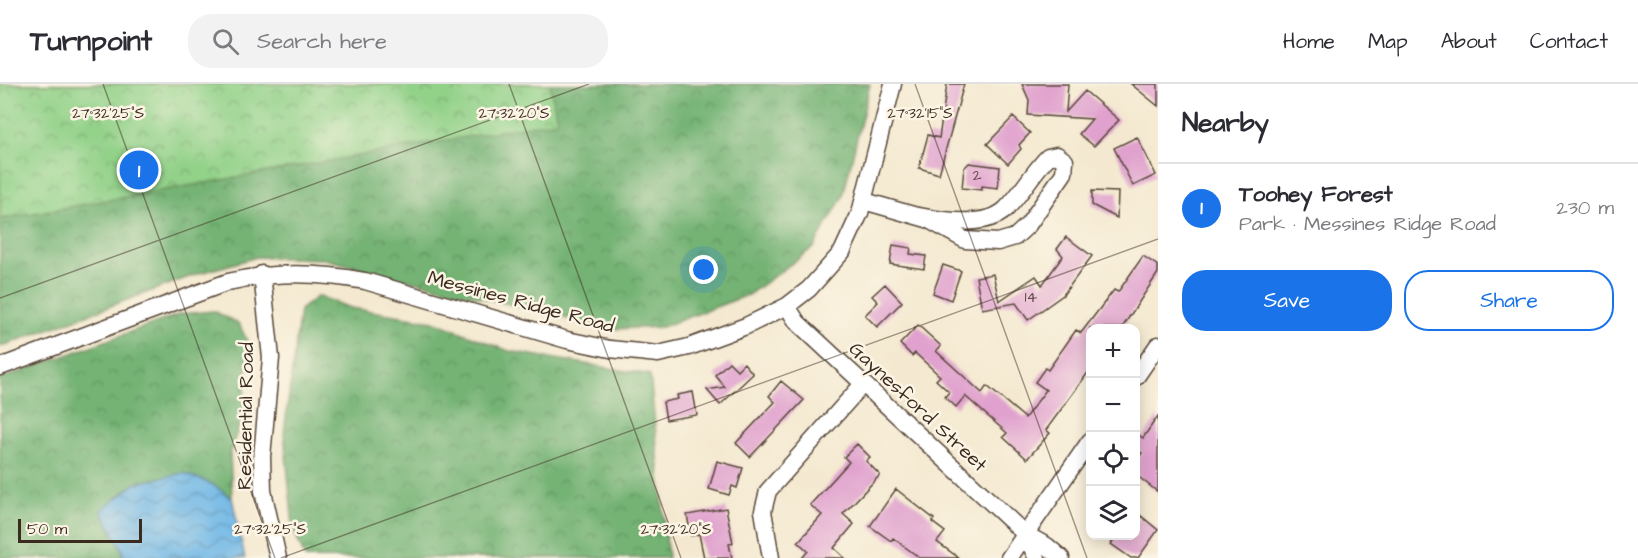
<!DOCTYPE html>
<meta charset="utf-8">
<style>
:root{--surface:#fff;--page:#f2f2f3;--text:#2b2b33;--muted:#7c7c81;--line:#e1e1e2;--accent:#1a73e8}
body{margin:0;font-family:"Architects Daughter",sans-serif;background:var(--page);color:var(--text)}
.controls{position:absolute;right:18px;bottom:18px;display:grid;overflow:hidden;border-radius:12px;box-shadow:0 3px 15px #0003}
.controls button{width:54px;height:54px;display:grid;place-items:center;padding:0;border:0;border-bottom:2px solid var(--line);background:var(--surface);color:var(--text);font:30px sans-serif}
.scale{position:absolute;left:18px;bottom:15px;width:124px;box-sizing:border-box;padding-left:6px;border:3px solid #3b2a1e;border-top:0;font-size:16px;line-height:21px;white-space:nowrap;color:#3b2a1e;-webkit-text-stroke:4px #fcf5e5;paint-order:stroke}
.you{position:absolute;left:704px;top:186px;width:21px;height:21px;margin:-15px;border:4px solid #fff;border-radius:50%;background:#1a73e8;box-shadow:0 0 0 9px #1a73e833}
.badge{display:grid;place-items:center;width:39px;height:39px;border-radius:50%;background:var(--accent);color:#fff;font-size:20px;font-weight:700}
.pin{position:absolute;translate:-50% -50%;border:3px solid #fff;box-shadow:0 2px 6px #0006}
.list{margin:0;padding:0;list-style:none}
h2{display:flex;justify-content:space-between;align-items:center;height:78px;margin:0;padding:0 24px;font-size:26px}
h2 small{font-size:20px;font-weight:400;color:var(--muted)}
.list li{display:grid;grid-template-columns:39px 1fr auto;gap:18px;align-items:center;box-sizing:border-box;height:90px;padding:0 24px;border-top:2px solid var(--line)}
.list b{display:block;font-size:22px;white-space:nowrap}
.list p{margin:0;font-size:20px;white-space:nowrap;color:var(--muted)}
.list em{font-size:20px;font-style:normal;color:var(--muted)}
.actions{display:flex;gap:12px;padding:18px 24px}
.actions a{flex:1;padding:14px 0;border:2px solid var(--accent);border-radius:24px;text-align:center;font-size:21px;color:var(--accent)}
.actions .main{background:var(--accent);color:#fff}
.icon{flex:none;width:33px;height:33px;fill:none;stroke:currentColor;stroke-width:2;stroke-linecap:round;stroke-linejoin:round}
.map{position:relative;flex:none;width:1158px;height:474px;overflow:hidden}
header{display:flex;align-items:center;gap:36px;box-sizing:border-box;height:84px;padding:0 30px;background:var(--surface);border-bottom:2px solid var(--line)}
header strong{font-size:28px}
nav{display:flex;gap:33px;margin-inline-start:auto;font-size:21px}
.search{width:420px;height:54px;background:var(--page);display:flex;align-items:center;gap:15px;box-sizing:border-box;padding:0 21px;border-radius:24px;color:var(--muted);font-size:22px}
main{display:flex}
aside{flex:1;background:var(--surface)}
.map>svg:first-child{display:block}
</style>
<header>
<strong>Turnpoint</strong>
<div class="search"><svg class="icon" aria-label="search" viewBox="0 0 24 24"><circle cx="10" cy="10" r="6"/><path d="M15 15l6 6"/></svg>Search here</div>
<nav><a>Home</a><a>Map</a><a>About</a><a>Contact</a></nav>
</header>
<main>
<div class="map">
<svg width="1158" height="474" viewBox="0 0 1158 474">
<defs>
<pattern id="forest-crowns" width="20" height="18" patternUnits="userSpaceOnUse" patternTransform="scale(1.5)"><rect width="20" height="18" fill="#74b374"/><path d="M2 6a3 3 0 1 1 6 0M12 15a3 3 0 1 1 6 0" fill="none" stroke="#60925f"/></pattern>
<pattern id="park-crowns" width="20" height="18" patternUnits="userSpaceOnUse" patternTransform="scale(1.5)"><rect width="20" height="18" fill="#91d188"/><path d="M2 6a3 3 0 1 1 6 0M12 15a3 3 0 1 1 6 0" fill="none" stroke="#78aa6f"/></pattern>
<pattern id="water-waves" width="16" height="10" patternUnits="userSpaceOnUse" patternTransform="scale(1.5)"><rect width="16" height="10" fill="#6fb7e6"/><path d="M0 5q4-4 8 0t8 0" fill="none" stroke="#5c95ba"/></pattern>
</defs>
<rect width="100%" height="100%" fill="#fcf5e5"/>
<filter id="ink" filterUnits="userSpaceOnUse"><feTurbulence type="fractalNoise" baseFrequency=".0167" numOctaves="2"/><feDisplacementMap in="SourceGraphic" scale="12" xChannelSelector="R" yChannelSelector="G"/><feConvolveMatrix kernelMatrix="1 2 1 2 8 2 1 2 1" color-interpolation-filters="sRGB"/></filter>
<filter id="wash" filterUnits="userSpaceOnUse"><feTurbulence type="fractalNoise" baseFrequency=".008" numOctaves="4" result="noise"/><feDisplacementMap in="SourceGraphic" scale="24" xChannelSelector="R" yChannelSelector="G"/><feGaussianBlur stdDeviation="1.35" result="paint"/><feColorMatrix in="noise" values="0 0 0 0 0 0 0 0 0 0 0 0 0 0 0 0 0 1.4 0 .05"/><feComposite in="paint" operator="in"/></filter>
<g filter="url(#wash)">
<rect width="100%" height="100%" fill="#f4e9d0"/>
<path fill="url(#forest-crowns)" stroke="#586e49" stroke-width="1.5" d="M 0,0 L 870,0 L 843,112 L 814,163 L 748,211 L 662,243 L 610,245 L 324,175 L 257,173 L 197,190 L 0,263 Z
M 318,212 L 351,224 L 433,237 L 509,267 L 650,291 L 668,474 L 305,474 L 293,444 L 284,349 L 300,226 Z
M 214,227 L 239,240 L 249,261 L 243,330 L 230,368 L 232,414 L 210,399 L 101,426 L 123,467 L 122,474 L 0,474 L 0,295 L 180,230 Z"/>
<path fill="url(#park-crowns)" stroke="#667e53" stroke-width="1.5" d="M 0,0 L 550,0 L 557,37 L 0,135 Z"/>
<path fill="url(#water-waves)" stroke="#557082" stroke-width="1.5" d="M 183,389 L 210,399 L 232,414 L 245,474 L 122,474 L 123,467 L 101,426 L 136,399 Z"/>
<g id="blocks">
<path fill="#e0a1ce" d="M 947,0 L 964,0 L 939,90 L 919,84 L 928,51 L 939,54 Z
M 1022,0 L 1068,0 L 1066,28 L 1085,7 L 1119,36 L 1094,62 L 1079,50 L 1092,35 L 1028,31 L 1029,16 Z
M 1131,0 L 1158,0 L 1158,22 Z
M 1013,33 L 1030,49 L 1019,61 L 1021,65 L 1008,80 L 987,60 Z
M 1137,53 L 1156,91 L 1133,102 L 1114,64 Z
M 969,79 L 1000,83 L 998,104 L 982,102 L 982,106 L 962,104 L 964,84 Z
M 1092,107 L 1118,108 L 1117,134 L 1092,121 Z
M 1066,153 L 1092,172 L 1063,211 L 1028,236 L 1016,219 L 982,225 L 976,193 L 993,190 L 999,217 L 1036,192 L 1042,201 L 1063,172 L 1057,165 Z
M 893,161 L 911,164 L 910,170 L 926,172 L 924,185 L 890,180 Z
M 1143,172 L 1158,182 L 1158,189 L 1122,244 L 1090,244 L 1090,286 L 1046,346 L 1050,349 L 1027,375 L 1003,353 L 1007,349 L 965,312 L 956,323 L 945,313 L 949,308 L 936,296 L 940,292 L 915,269 L 912,272 L 900,260 L 918,241 L 941,262 L 936,267 L 982,309 L 987,302 L 1025,334 L 1046,306 L 1035,298 L 1045,284 L 1048,286 L 1076,246 L 1081,249 L 1114,206 L 1118,208 Z
M 943,181 L 961,187 L 951,216 L 933,209 Z
M 885,200 L 902,218 L 877,243 L 865,231 L 878,218 L 872,212 Z
M 729,278 L 737,286 L 744,279 L 753,290 L 720,321 L 707,306 L 725,303 L 715,291 Z
M 781,297 L 804,316 L 750,373 L 736,359 L 775,318 L 769,312 Z
M 693,308 L 697,331 L 666,336 L 663,318 L 678,315 L 677,311 Z
M 1158,332 L 1158,408 L 1136,391 L 1136,378 L 1142,369 L 1136,365 L 1136,349 L 1143,354 Z
M 857,360 L 870,373 L 866,377 L 880,391 L 843,430 L 854,440 L 834,464 L 845,474 L 802,474 L 808,467 L 798,458 L 822,431 L 810,421 L 849,378 L 844,373 Z
M 717,377 L 743,384 L 737,404 L 732,402 L 729,411 L 709,405 Z
M 896,405 L 934,435 L 932,438 L 945,448 L 937,458 L 959,474 L 920,474 L 893,454 L 891,457 L 870,442 Z
M 726,424 L 733,459 L 729,460 L 732,474 L 704,474 L 699,450 L 691,452 L 687,431 Z
M 1140,431 L 1158,446 L 1138,474 L 1131,474 L 1111,460 L 1116,452 L 1136,452 L 1136,438 Z"/>
</g>
</g>
<g filter="url(#ink)">
<use href="#blocks" fill-opacity="0" stroke="#574739" stroke-width="1.5"/>
<g fill="none" stroke-linecap="round" stroke-linejoin="round">
<g stroke="#574739" stroke-width="19">
<path id="minor" d="M 864,117 L 927,135 L 965,156 L 998,158 L 1015,153 L 1028,141 L 1064,89 L 1065,77 L 1057,71 L 1048,73 C 1032,89 1022,109 1006,125 C 986,144 944,137 919,132
M 262,190 L 271,274 L 262,373 L 263,407 L 278,474
M 787,222 L 797,238 L 1025,450 L 1047,462 L 1061,474
M 0,283 L 228,198 C 274,187 318,188 365,197 L 567,256 L 610,265 L 658,270 L 689,263 L 746,242 L 787,222 L 809,205 L 842,168 L 860,129 L 893,0
M 1136,293 L 1158,261
M 1025,450 L 1037,474
M 771,474 L 763,427 L 768,407 L 862,301
M 1009,474 L 1090,357"/>
</g>
<use href="#minor" stroke="#fff" stroke-width="16"/>
</g>
</g>
<path fill="none" stroke="#3b2a1e" stroke-width="1.5" stroke-opacity="0.45" d="M 103,0 L 275,474M 509,0 L 681,474M 915,0 L 1087,474M 0,214 L 589,0M 281,474 L 1158,155"/>
<g text-anchor="middle" dominant-baseline="central" stroke-width="5" stroke-linejoin="round" paint-order="stroke">
<g font-size="16" fill="#64484a">
<text x="977" y="91">2</text>
<text x="1031" y="213">14</text>
</g>
<g font-size="20" fill="#3b2a1e" stroke="#fcf5e5">
<text transform="translate(521 218) rotate(15)">Messines Ridge Road</text>
<text transform="translate(918 323) rotate(43)">Gaynesford Street</text>
<text transform="translate(246 332) rotate(-89)">Residential Road</text>
</g>
</g>
<g font-size="15" text-anchor="middle" fill="#3b2a1e" stroke="#fcf5e5" stroke-width="5" stroke-linejoin="round" paint-order="stroke">
<text x="108" y="34">27°32'25"S</text>
<text x="514" y="34">27°32'20"S</text>
<text x="920" y="34">27°32'15"S</text>
<text x="270" y="450">27°32'25"S</text>
<text x="676" y="450">27°32'20"S</text>
</g>
</svg>
<div class="controls">
<button>+</button>
<button>−</button>
<button><svg class="icon" aria-label="locate" viewBox="0 0 24 24"><circle cx="12" cy="12" r="6"/><path d="M12 2v4M12 18v4M2 12h4M18 12h4"/></svg></button>
<button><svg class="icon" aria-label="layers" viewBox="0 0 24 24"><path d="M12 4l9 5-9 5-9-5zM3 14l9 5 9-5"/></svg></button>
</div>
<div class="scale">50 m</div>
<div class="you"></div>
<div class="pin badge" style="left:139px;top:86px">1</div>
</div>
<aside>
<h2>Nearby<small></small></h2>
<ul class="list">
<li><span class="badge">1</span><div><b>Toohey Forest</b><p>Park · Messines Ridge Road</p></div><em>230 m</em></li>
</ul>
<div class="actions"><a class="main">Save</a><a>Share</a></div>
</aside>
</main>
